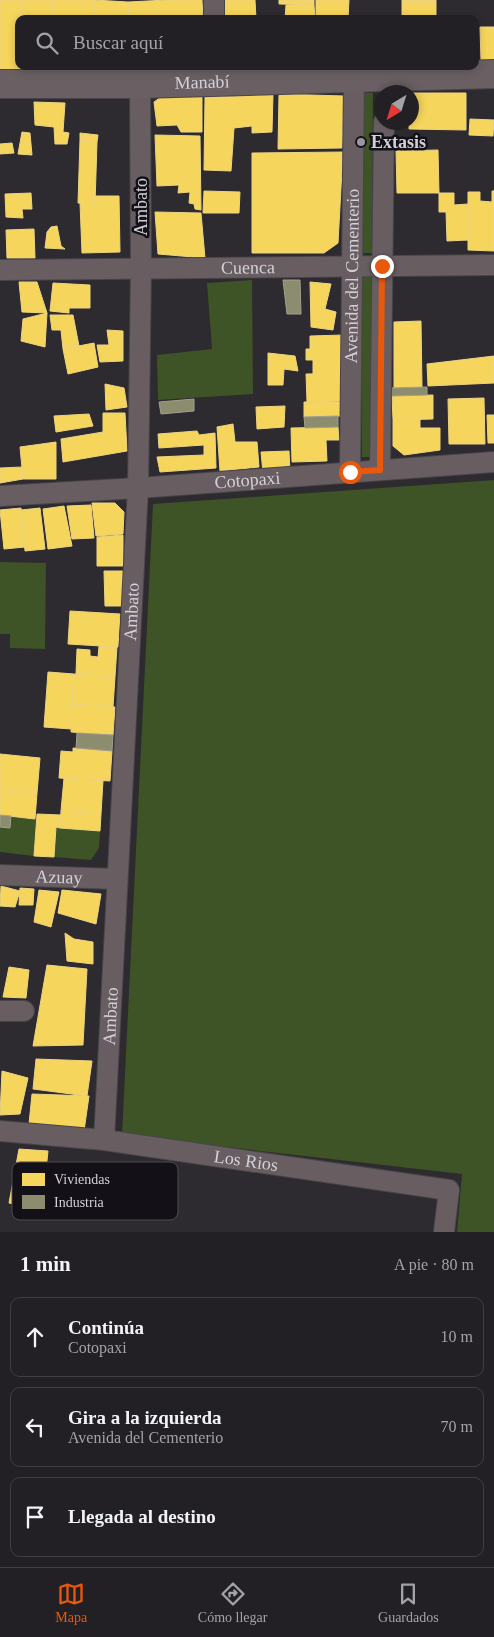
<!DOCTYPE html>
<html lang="es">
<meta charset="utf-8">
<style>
:root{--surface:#222024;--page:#2e2d31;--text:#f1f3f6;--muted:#a2a3a6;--line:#3f3e41;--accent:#ea580c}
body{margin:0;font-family:Georgia,serif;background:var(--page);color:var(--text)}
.compass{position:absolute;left:374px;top:85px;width:45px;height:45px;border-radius:50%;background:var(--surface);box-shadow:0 2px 8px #0003;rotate:218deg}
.stop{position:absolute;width:15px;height:15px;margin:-11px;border:4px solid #ea580c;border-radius:50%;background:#fff}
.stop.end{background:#ea580c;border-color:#fff;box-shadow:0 1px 5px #0008}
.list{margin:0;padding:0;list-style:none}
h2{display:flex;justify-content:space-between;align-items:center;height:65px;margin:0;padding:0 20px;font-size:21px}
h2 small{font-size:16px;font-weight:400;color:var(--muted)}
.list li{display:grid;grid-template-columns:32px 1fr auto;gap:15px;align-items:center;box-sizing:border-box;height:80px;margin:0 10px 10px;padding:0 10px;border:1px solid var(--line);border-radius:10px}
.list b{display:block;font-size:19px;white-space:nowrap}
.list p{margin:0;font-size:16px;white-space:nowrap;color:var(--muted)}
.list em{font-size:16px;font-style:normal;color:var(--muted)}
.icon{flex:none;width:28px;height:28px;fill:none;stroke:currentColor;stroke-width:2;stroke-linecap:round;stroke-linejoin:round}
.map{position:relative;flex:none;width:494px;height:1232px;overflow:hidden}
.search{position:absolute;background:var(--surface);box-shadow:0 2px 8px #0003;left:15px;right:15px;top:15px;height:55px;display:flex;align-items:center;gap:12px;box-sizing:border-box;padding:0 18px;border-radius:10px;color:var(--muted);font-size:19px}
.sheet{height:335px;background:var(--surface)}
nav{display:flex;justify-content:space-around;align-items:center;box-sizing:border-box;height:70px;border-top:1px solid var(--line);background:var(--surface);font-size:14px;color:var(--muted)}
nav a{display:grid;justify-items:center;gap:2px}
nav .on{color:var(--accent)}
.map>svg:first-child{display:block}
</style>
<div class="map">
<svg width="494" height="1232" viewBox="0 0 494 1232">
<rect width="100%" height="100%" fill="#2d2a30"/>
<path fill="#3e5326" d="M 361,93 L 373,93 L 372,253 L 361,253 Z
M 361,270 L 372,270 L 373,457 L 362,457 Z
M 252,280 L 253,394 L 158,400 L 157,355 L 212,349 L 207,283 Z
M 494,480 L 494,1232 L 457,1232 L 462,1174 L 122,1135 L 153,504 Z
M 0,562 L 46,563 L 45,649 L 10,648 L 10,634 L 0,634 Z
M 11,816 L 36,819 L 34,856 L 0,852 L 0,827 Z
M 56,827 L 100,831 L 99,848 L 91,860 L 54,857 Z"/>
<path fill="#f6d55c" stroke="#ecd482" d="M 0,0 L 21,0 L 21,19 L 19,19 L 19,66 L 21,66 L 21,70 L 0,69 Z
M 21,0 L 52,0 L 53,19 L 21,19 Z
M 51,0 L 94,0 L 94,19 L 52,19 Z
M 94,0 L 128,2 L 129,19 L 94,19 Z
M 167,0 L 202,0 L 203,19 L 129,19 L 128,2 Z
M 225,0 L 255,0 L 256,19 L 225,19 Z
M 279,0 L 314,0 L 314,5 L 279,4 Z
M 316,0 L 349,0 L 348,19 L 316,19 Z
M 402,0 L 436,0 L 436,3 L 402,3 Z
M 402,3 L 436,3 L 436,19 L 402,19 Z
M 286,5 L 314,5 L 315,19 L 285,19 Z
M 480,27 L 494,27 L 494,61 L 481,61 Z
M 21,66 L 54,66 L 54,70 L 21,70 Z
M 54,66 L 94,66 L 94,69 L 54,70 Z
M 131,66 L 203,66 L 204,71 L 131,71 Z
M 412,93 L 466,93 L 466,130 L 409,129 L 409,122 L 412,122 Z
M 279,94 L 344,96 L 342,148 L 278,149 Z
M 164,95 L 202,95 L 202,132 L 181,132 L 177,125 L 157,126 L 154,102 Z
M 273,95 L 272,132 L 252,133 L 252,126 L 234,128 L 231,171 L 204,170 L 205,97 Z
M 34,102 L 65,103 L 63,132 L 69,133 L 67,144 L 55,144 L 54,127 L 35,125 Z
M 470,119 L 494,120 L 493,136 L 469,135 Z
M 22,132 L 30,133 L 32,155 L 18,154 Z
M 80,133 L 98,135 L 97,142 L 80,140 Z
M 155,135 L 200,136 L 201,210 L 195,209 L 194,204 L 189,203 L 190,192 L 178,193 L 179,185 L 157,186 Z
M 80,140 L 97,142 L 95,204 L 78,203 Z
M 12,143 L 14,153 L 0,154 L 0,144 Z
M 438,150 L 439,193 L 397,193 L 396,151 Z
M 343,152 L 338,243 L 324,253 L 252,253 L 252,153 Z
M 204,191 L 240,192 L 239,213 L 203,213 Z
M 492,191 L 494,191 L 494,251 L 468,250 L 468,192 L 480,192 L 480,201 L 492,202 Z
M 31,193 L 32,209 L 22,209 L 23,218 L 6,217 L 5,194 Z
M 439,193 L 454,193 L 454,205 L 468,204 L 468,240 L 447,241 L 446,212 L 439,212 Z
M 95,196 L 119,196 L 120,252 L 82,253 L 80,203 L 95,204 Z
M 155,212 L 201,213 L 205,258 L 158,254 Z
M 57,226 L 61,246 L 65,249 L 45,248 L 47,232 L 51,227 Z
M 34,229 L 35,258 L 7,258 L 6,230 Z
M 19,282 L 37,282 L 47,313 L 22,312 Z
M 310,282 L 331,284 L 325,309 L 336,312 L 333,330 L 311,327 Z
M 53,283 L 90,285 L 90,308 L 69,308 L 69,313 L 50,311 Z
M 47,313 L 45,347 L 21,341 L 23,319 Z
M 50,315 L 73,315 L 79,346 L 63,349 L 61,330 L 52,330 Z
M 421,321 L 422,387 L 394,388 L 394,322 Z
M 107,330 L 123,331 L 123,361 L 100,362 L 97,345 L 109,345 Z
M 343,335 L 345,373 L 313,374 L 313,360 L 306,360 L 306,349 L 310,349 L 310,336 Z
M 94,343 L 98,367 L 68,374 L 63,349 Z
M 268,353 L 295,356 L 298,371 L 284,369 L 283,385 L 268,385 Z
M 494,356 L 494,383 L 428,386 L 427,364 Z
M 345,373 L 346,401 L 307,402 L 306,374 Z
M 105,384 L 124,388 L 127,407 L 106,410 Z
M 433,395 L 433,419 L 393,420 L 392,396 Z
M 484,398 L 485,444 L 449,444 L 448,399 Z
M 304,402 L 340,402 L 341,416 L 304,417 Z
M 285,406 L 284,427 L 257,429 L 256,407 Z
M 103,413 L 125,413 L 127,451 L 63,462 L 61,439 L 103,432 Z
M 89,414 L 93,426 L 56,432 L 54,416 Z
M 487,415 L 494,415 L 494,443 L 488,443 Z
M 420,419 L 420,428 L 440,428 L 440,450 L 404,455 L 393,446 L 393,420 Z
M 233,424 L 235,442 L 257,442 L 259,467 L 220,471 L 217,427 Z
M 338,427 L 339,440 L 326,440 L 327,461 L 292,462 L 291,428 Z
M 197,431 L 199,435 L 215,433 L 216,468 L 160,472 L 157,457 L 204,455 L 204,445 L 159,448 L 158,434 Z
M 56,442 L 56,479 L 23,479 L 20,447 Z
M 289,451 L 290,471 L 263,473 L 261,452 Z
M 22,467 L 23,479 L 0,483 L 0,468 Z
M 92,503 L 115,503 L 124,512 L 123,534 L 96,536 Z
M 91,505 L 94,538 L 72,539 L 67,506 Z
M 64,506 L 72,546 L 48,549 L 43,509 Z
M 21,508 L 25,547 L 4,549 L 0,510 Z
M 40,508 L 45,549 L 25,551 L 21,510 Z
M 123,535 L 123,566 L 97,566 L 97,537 Z
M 104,571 L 124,571 L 124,606 L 105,606 Z
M 70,611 L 120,614 L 118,647 L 68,644 Z
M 99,646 L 117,647 L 115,677 L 76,674 L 77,649 L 90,650 L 90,656 L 98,657 Z
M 48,672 L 74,674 L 71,729 L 44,727 Z
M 74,674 L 115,677 L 113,707 L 72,704 Z
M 72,704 L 115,707 L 113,735 L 71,732 Z
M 73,748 L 112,751 L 110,781 L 59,778 L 61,751 L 73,752 Z
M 0,754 L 40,758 L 37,793 L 0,789 Z
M 64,778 L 103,781 L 101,814 L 61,811 Z
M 0,789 L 37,793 L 35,819 L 0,815 Z
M 61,811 L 101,814 L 100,831 L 60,828 Z
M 37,814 L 61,815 L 60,828 L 56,827 L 54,857 L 34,856 Z
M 1,886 L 20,891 L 15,907 L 0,906 Z
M 20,888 L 34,889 L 33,905 L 19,905 Z
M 39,890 L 59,892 L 51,927 L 34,922 Z
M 62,890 L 101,894 L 96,924 L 58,913 Z
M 65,933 L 74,939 L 93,942 L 93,964 L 67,961 Z
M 47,965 L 87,969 L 83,1045 L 33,1046 Z
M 9,967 L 29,970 L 26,998 L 3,997 Z
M 36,1059 L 92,1061 L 87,1096 L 33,1089 Z
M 2,1071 L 28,1078 L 20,1114 L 0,1115 Z
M 32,1094 L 89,1096 L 84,1131 L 29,1124 Z
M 19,1149 L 48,1151 L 42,1210 L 9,1203 Z"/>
<path fill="#8c8c6e" stroke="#a1a08e" d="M 283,280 L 300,280 L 301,314 L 287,314 Z
M 427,387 L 427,395 L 391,396 L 391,388 Z
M 194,399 L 194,411 L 161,414 L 159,402 Z
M 338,416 L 338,427 L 305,428 L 304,417 Z
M 77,733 L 113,735 L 112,751 L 76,748 Z
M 0,815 L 11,816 L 10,828 L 0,827 Z"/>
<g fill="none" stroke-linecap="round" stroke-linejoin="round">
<g stroke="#48454a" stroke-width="22">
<g id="minor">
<path d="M 214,0 L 214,19"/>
<path id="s1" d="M 0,270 L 494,265"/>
<path d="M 380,470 L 384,122"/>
<path id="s2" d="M 350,472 L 354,79"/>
<path id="s3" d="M 0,496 L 138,488 L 494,462"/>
<path id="s4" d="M 0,875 L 117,879"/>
<path d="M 0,1011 L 24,1011"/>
<path id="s5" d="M 0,1131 L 104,1140 L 449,1190 L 444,1232"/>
<path id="s6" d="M 104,1140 L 138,488 L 141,269 L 140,84"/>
</g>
</g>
<g stroke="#48454a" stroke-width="30">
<g id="secondary">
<path id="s7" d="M 0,84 L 140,84 L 494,74"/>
</g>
</g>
<use href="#minor" stroke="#685e61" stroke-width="20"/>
<use href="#secondary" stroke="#6a6064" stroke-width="28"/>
</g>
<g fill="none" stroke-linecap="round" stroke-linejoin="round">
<path stroke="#ea580c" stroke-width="6" d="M 350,472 L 380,470 L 382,266"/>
</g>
<circle fill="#99969e" stroke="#131117" stroke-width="2" cx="361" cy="142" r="5"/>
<g text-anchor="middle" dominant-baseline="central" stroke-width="5" stroke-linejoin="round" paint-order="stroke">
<g font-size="18" fill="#d3d0d9" stroke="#131117">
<text stroke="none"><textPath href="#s7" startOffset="202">Manabí</textPath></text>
<text transform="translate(141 207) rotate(-90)">Ambato</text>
<text stroke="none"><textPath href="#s1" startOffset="248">Cuenca</textPath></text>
<text stroke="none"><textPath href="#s2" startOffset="196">Avenida del Cementerio</textPath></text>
<text stroke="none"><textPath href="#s3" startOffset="248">Cotopaxi</textPath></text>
<text stroke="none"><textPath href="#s6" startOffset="529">Ambato</textPath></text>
<text stroke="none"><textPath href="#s4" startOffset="59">Azuay</textPath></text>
<text stroke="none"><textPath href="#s6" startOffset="124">Ambato</textPath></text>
<text stroke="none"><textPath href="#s5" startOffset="248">Los Rios</textPath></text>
</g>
<g font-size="18" font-weight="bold" fill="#d3d0d9" stroke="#131117" text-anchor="start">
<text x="371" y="142">Extasis</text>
</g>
</g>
<rect x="12" y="1162" width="166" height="58" rx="8" fill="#131117" stroke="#4d4a51" stroke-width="1"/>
<rect x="22" y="1173" width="23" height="13" fill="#f6d55c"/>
<rect x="22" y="1195" width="23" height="14" fill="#8c8c6e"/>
<g font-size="14" fill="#d3d0d9">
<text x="54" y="1184">Viviendas</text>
<text x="54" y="1207">Industria</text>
</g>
</svg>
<svg class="compass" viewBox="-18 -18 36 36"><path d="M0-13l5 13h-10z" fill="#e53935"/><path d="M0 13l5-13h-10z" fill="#a2a3a6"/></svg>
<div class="stop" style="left:350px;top:472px"></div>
<div class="stop end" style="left:382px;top:266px"></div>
<div class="search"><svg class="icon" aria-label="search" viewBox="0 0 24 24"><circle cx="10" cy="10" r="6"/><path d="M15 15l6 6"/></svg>Buscar aquí</div>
</div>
<section class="sheet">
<h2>1 min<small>A pie · 80 m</small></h2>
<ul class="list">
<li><svg class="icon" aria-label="ahead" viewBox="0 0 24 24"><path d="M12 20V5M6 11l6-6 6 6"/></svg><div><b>Continúa</b><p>Cotopaxi</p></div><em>10 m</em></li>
<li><svg class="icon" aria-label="left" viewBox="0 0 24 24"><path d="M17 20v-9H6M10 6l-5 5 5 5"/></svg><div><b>Gira a la izquierda</b><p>Avenida del Cementerio</p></div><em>70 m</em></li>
<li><svg class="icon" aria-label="arrive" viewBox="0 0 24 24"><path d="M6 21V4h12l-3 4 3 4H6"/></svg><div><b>Llegada al destino</b></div></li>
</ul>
</section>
<nav>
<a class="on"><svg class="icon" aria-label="map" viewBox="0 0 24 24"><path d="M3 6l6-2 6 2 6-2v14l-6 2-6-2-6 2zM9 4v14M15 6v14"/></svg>Mapa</a>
<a><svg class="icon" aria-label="directions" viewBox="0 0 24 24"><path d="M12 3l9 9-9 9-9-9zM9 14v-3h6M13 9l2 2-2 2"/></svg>Cómo llegar</a>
<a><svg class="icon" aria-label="saved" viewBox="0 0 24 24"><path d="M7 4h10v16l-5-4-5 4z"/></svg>Guardados</a>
</nav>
